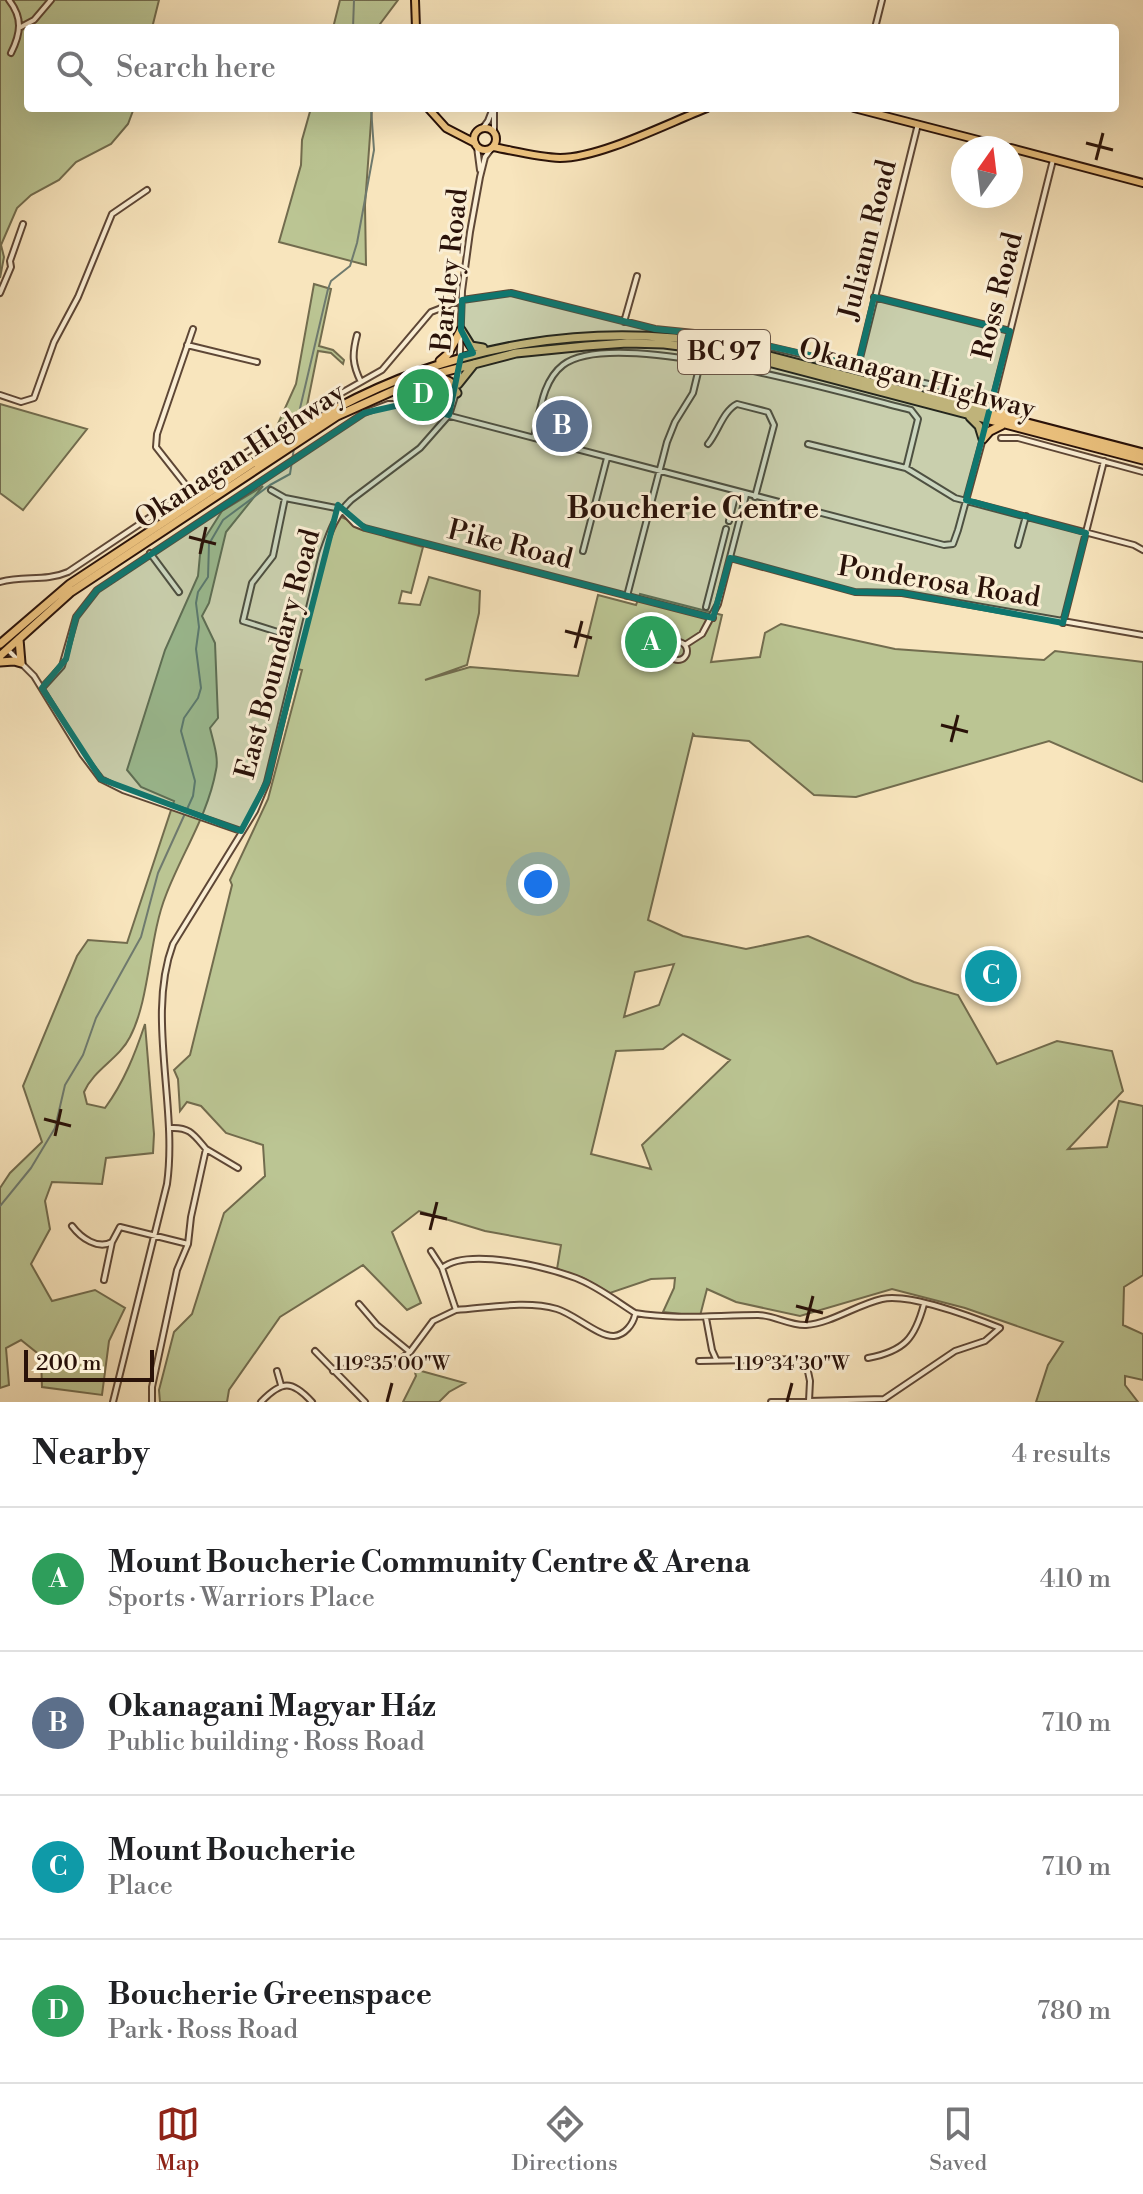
<!DOCTYPE html>
<meta charset="utf-8">
<style>
:root{--surface:#fff;--page:#f6f6f6;--text:#202124;--muted:#757577;--line:#e0e0e0;--accent:#8f2418}
body{margin:0;font-family:"Libre Bodoni",serif;background:var(--page);color:var(--text)}
.compass{position:absolute;left:951px;top:136px;width:72px;height:72px;border-radius:50%;background:var(--surface);box-shadow:0 8px 32px #0002;rotate:14deg}
.scale{position:absolute;left:24px;bottom:20px;width:130px;box-sizing:border-box;padding-left:8px;border:4px solid #2a1209;border-top:0;font-size:22px;line-height:28px;white-space:nowrap;color:#2a1209;-webkit-text-stroke:6px #faeed4;paint-order:stroke}
.you{position:absolute;left:538px;top:884px;width:28px;height:28px;margin:-20px;border:6px solid #fff;border-radius:50%;background:#1a73e8;box-shadow:0 0 0 12px #1a73e833}
.badge{display:grid;place-items:center;width:52px;height:52px;border-radius:50%;background:var(--accent);color:#fff;font-size:26px;font-weight:700}
.pin{position:absolute;translate:-50% -50%;border:4px solid #fff;box-shadow:0 2px 8px #0006}
.list{margin:0;padding:0;list-style:none}
h2{display:flex;justify-content:space-between;align-items:center;height:104px;margin:0;padding:0 32px;font-size:34px}
h2 small{font-size:26px;font-weight:400;color:var(--muted)}
.list li{display:grid;grid-template-columns:52px 1fr auto;gap:24px;align-items:center;box-sizing:border-box;height:144px;padding:0 32px;border-top:2px solid var(--line)}
.list b{display:block;font-size:30px;white-space:nowrap}
.list p{margin:0;font-size:26px;white-space:nowrap;color:var(--muted)}
.list em{font-size:26px;font-style:normal;color:var(--muted)}
.icon{flex:none;width:44px;height:44px;fill:none;stroke:currentColor;stroke-width:2;stroke-linecap:round;stroke-linejoin:round}
.map{position:relative;flex:none;width:1143px;height:1402px;overflow:hidden}
.search{position:absolute;background:var(--surface);box-shadow:0 8px 32px #0002;left:24px;right:24px;top:24px;height:88px;display:flex;align-items:center;gap:20px;box-sizing:border-box;padding:0 28px;border-radius:8px;color:var(--muted);font-size:30px}
.sheet{height:680px;background:var(--surface)}
nav{display:flex;justify-content:space-around;align-items:center;box-sizing:border-box;height:112px;border-top:2px solid var(--line);background:var(--surface);font-size:22px;color:var(--muted)}
nav a{display:grid;justify-items:center;gap:4px}
nav .on{color:var(--accent)}
.map>svg:first-child{display:block}
</style>
<div class="map">
<svg width="1143" height="1402" viewBox="0 0 1143 1402">
<rect width="100%" height="100%" fill="#f8e5bd"/>
<filter id="stains"><feTurbulence type="fractalNoise" baseFrequency=".0025" numOctaves="4"/><feColorMatrix values="0 0 0 0 .2 0 0 0 0 .09 0 0 0 0 .02 0 0 0 .5 -.17"/></filter>
<radialGradient id="worn" r=".72"><stop offset=".6" stop-color="#630" stop-opacity="0"/><stop offset="1" stop-color="#630" stop-opacity=".3"/></radialGradient>
<path fill="#bbc593" stroke="#726c4e" stroke-width="2" fill-rule="evenodd" d="M 0,0 L 159,0 L 152,28 L 28,28 L 28,108 L 134,108 L 128,124 L 111,144 L 76,162 L 59,180 L 31,195 L 17,208 L 1,245 L 4,257 L 0,278 Z
M 340,0 L 398,0 L 377,28 L 333,28 Z
M 311,108 L 372,108 L 365,205 L 366,265 L 279,242 L 301,165 L 302,140 Z
M 314,284 L 331,289 L 319,346 L 333,350 L 344,360 L 343,364 L 331,353 L 318,351 L 307,406 L 277,426 L 296,384 Z
M 437,382 L 442,382 L 446,386 L 443,401 L 438,404 L 395,397 Z
M 0,404 L 87,429 L 23,510 L 0,493 Z
M 263,486 L 226,532 L 209,603 L 202,616 L 215,643 L 218,718 L 210,728 C 213,741 219,758 216,770 C 208,815 182,853 166,895 C 149,937 150,999 130,1037 C 119,1059 94,1069 84,1092 L 87,1104 L 105,1108 C 124,1082 135,1054 145,1024 L 154,1134 L 153,1153 L 106,1158 L 102,1184 L 52,1182 L 45,1201 L 50,1229 L 31,1264 L 52,1301 L 95,1290 L 125,1308 L 109,1341 L 102,1395 L 42,1387 L 41,1356 L 21,1340 L 6,1348 L 9,1385 L 0,1388 L 0,1188 L 10,1173 L 42,1142 L 23,1086 L 77,956 L 88,940 L 127,943 L 174,801 L 141,787 L 127,770 L 165,650 L 198,576 L 201,544 L 222,511 Z
M 339,516 L 387,537 L 423,547 L 411,593 L 402,591 L 399,603 L 420,605 L 429,577 L 480,591 L 479,613 L 467,665 L 425,680 L 470,667 L 578,676 L 598,595 L 636,605 L 640,594 L 722,615 L 711,662 L 760,657 L 765,633 L 781,624 L 895,649 L 1044,660 L 1055,651 L 1143,662 L 1143,782 L 1049,741 L 856,797 L 814,795 L 749,741 L 695,736 L 693,734 L 648,920 L 683,936 L 746,949 L 808,936 L 914,982 L 958,995 L 997,1064 L 1057,1041 L 1112,1051 L 1123,1091 L 1068,1149 L 1107,1147 L 1119,1101 L 1143,1106 L 1143,1275 L 1124,1287 L 1123,1325 L 1143,1334 L 1143,1380 L 1125,1376 L 1125,1385 L 1138,1402 L 1036,1402 L 1048,1365 L 1063,1342 L 965,1308 L 892,1289 L 800,1316 L 736,1302 L 707,1289 L 700,1316 L 663,1312 L 674,1288 L 675,1278 L 651,1279 L 610,1293 L 583,1278 L 557,1269 L 561,1245 L 485,1231 L 419,1211 L 392,1232 L 421,1303 L 407,1310 L 363,1265 L 280,1317 L 229,1390 L 227,1402 L 160,1402 L 159,1390 L 174,1332 L 192,1314 L 224,1213 L 265,1176 L 263,1145 L 226,1133 L 201,1106 L 187,1102 L 180,1111 L 178,1079 L 174,1070 L 190,1055 L 232,885 L 230,880 L 268,799 L 302,670 L 292,668 L 320,554 ZM 674,964 L 659,1005 L 624,1017 L 635,972 ZM 683,1034 L 730,1060 L 642,1145 L 651,1169 L 591,1154 L 616,1051 L 663,1049 Z
M 414,1369 L 465,1383 L 449,1392 L 439,1402 L 403,1402 L 416,1376 Z"/>
<g fill="none" stroke-linecap="round" stroke-linejoin="round">
<path stroke="#6f7a6e" stroke-width="2" d="M 353,28 L 354,0
M 294,434 L 328,289 L 331,281 L 350,266 L 357,243 L 374,150 L 371,108
M 0,1206 L 31,1168 L 55,1128 L 65,1085 L 83,1055 L 96,1018 L 141,937 L 158,873 L 193,796 L 195,781 L 181,731 L 184,718 L 198,698 L 201,688 L 196,649 L 199,627 L 196,603 L 198,592 L 208,577 L 209,544 L 223,520 L 270,485 L 290,474 L 294,448"/>
<g stroke="#5e4736" stroke-width="8">
<path id="minor" d="M 9,0 C 23,18 21,33 11,53
M 21,27 L 34,20 L 51,0
M 875,28 L 882,0
M 482,129 L 488,121 L 493,108
M 494,133 L 494,108
M 477,147 L 480,170
M 0,293 L 11,267 L 10,261 L 23,224
M 874,297 L 1010,331
M 624,322 L 637,276
M 357,335 C 352,354 352,364 361,382
M 187,345 L 257,362
M 858,366 L 918,124
M 459,380 L 462,291 L 470,232 L 480,177 L 485,157 L 491,149
M 0,395 L 21,402 L 34,398 L 54,342 L 78,297 L 112,214 L 147,190
M 990,412 L 1053,160
M 534,437 C 540,413 542,381 563,365 C 614,325 846,394 911,410 L 918,419 L 906,468
M 1001,438 L 1018,438 L 1143,472
M 708,444 C 718,432 723,411 737,404 L 768,412 L 774,425 L 755,497
M 808,444 L 906,468 L 955,498 L 1134,545 L 1143,550
M 189,489 L 156,447 L 157,434 L 193,329
M 271,490 L 285,498
M 341,509 L 355,524 L 365,528 L 713,618
M 729,521 L 736,493
M 1018,545 L 1026,516
M 583,551 L 607,458
M 150,553 L 179,592
M 730,558 L 855,592 L 902,593 L 1143,635
M 0,582 C 23,575 45,582 68,572 L 301,416 L 382,370 L 431,312 L 462,300 L 511,293 L 655,329 L 724,336 L 971,394
M 627,596 L 667,442 L 675,422 L 693,393 L 701,360
M 706,607 L 726,529
M 1063,623 L 1104,461
M 284,634 L 243,621 L 252,583 L 273,556 L 285,498 L 341,509
M669 651a9 9 0 1 1 18 0a9 9 0 1 1-18 0Z
M 685,645 L 702,634 L 718,604 L 746,495
M 8,650 L 34,676 L 82,754 L 101,779 L 123,790 L 241,831
M 42,688 L 62,666 L 76,617 L 97,590 L 364,413 L 388,404 L 404,404 L 944,545 L 953,544 L 958,530 L 988,420
M 171,1128 C 190,1127 194,1135 206,1149 L 191,1217 L 188,1244
M 206,1149 L 238,1168
M 72,1226 C 81,1238 98,1250 112,1242
M 431,1251 L 442,1268
M 104,1280 L 112,1242 L 120,1227 L 188,1244 L 177,1270 L 152,1387 L 152,1402
M 359,1304 L 377,1325 L 410,1352
M 456,1310 C 487,1308 526,1300 557,1309 C 574,1314 599,1337 614,1336 C 625,1335 633,1324 635,1315
M 706,1318 L 712,1350 L 716,1359
M 315,1351 L 365,1402
M 868,1358 C 905,1351 915,1338 924,1304
M 699,1361 L 802,1359 L 806,1362 L 810,1381 L 809,1401
M 277,1371 L 281,1385
M 333,1371 L 345,1361 L 385,1365 L 395,1363 L 410,1352 L 433,1321 L 456,1310 L 442,1268 C 468,1247 546,1267 576,1278 C 597,1286 616,1301 635,1313 C 677,1320 716,1315 758,1315 C 774,1315 790,1326 806,1325 C 832,1323 856,1305 882,1299 C 910,1293 972,1317 1000,1328 L 985,1341 L 955,1351 L 884,1399 L 771,1402
M 113,1402 L 167,1184 C 178,1106 146,1016 173,944 L 255,811 L 267,782 L 322,554 C 329,534 335,515 351,500 L 420,448 L 449,415 L 456,393
M 261,1402 C 282,1380 292,1380 312,1402"/>
</g>
<g stroke="#2a1209" stroke-width="10">
<path id="major" d="M 415,0 L 416,28
M 428,108 L 446,128 L 475,143
M 854,108 L 1009,148
M474 139a11 11 0 1 1 22 0a11 11 0 1 1-22 0Z
M 493,147 C 515,151 538,157 560,158 C 600,158 668,123 707,108
M 1011,148 L 1143,183"/>
</g>
<g stroke="#2a1209" stroke-width="11">
<path id="highway" d="M 461,330 L 471,346 L 483,348
M 440,361 L 447,355 L 461,330
M 436,375 L 450,382 L 457,393
M 458,384 L 474,364
M 977,406 L 993,400 L 1003,414
M 970,417 L 979,426 L 983,439
M 983,439 L 990,431 L 1002,425
M 0,644 L 70,584 L 335,409 C 457,344 591,321 727,345 L 1143,453
M 0,656 L 71,592 L 337,416 L 424,377 L 516,353 L 586,346 L 627,343 L 664,344 L 734,353 L 1143,460
M 0,662 L 14,661 L 21,663 L 19,639"/>
</g>
<use href="#minor" stroke="#faeed4" stroke-width="4"/>
<use href="#major" stroke="#ecc27e" stroke-width="6"/>
<use href="#highway" stroke="#ecc27e" stroke-width="7"/>
</g>
<path fill="#0f766e" fill-opacity="0.2" stroke="#0f766e" stroke-width="6" stroke-linejoin="round" d="M 511,293 L 655,329 L 724,336 L 858,366 L 874,297 L 1010,331 L 966,500 L 1086,533 L 1063,623 L 902,593 L 855,592 L 730,558 L 713,618 L 365,528 L 338,505 L 267,782 L 241,831 L 101,779 L 42,688 L 66,659 L 76,617 L 97,590 L 364,413 L 404,404 L 449,415 L 461,356 L 473,353 L 461,330 L 462,300 Z"/>
<path fill="none" stroke="#2a1209" stroke-width="3" d="M 1086,143 L 1113,150M 1096,160 L 1103,133M 189,537 L 216,544M 200,554 L 206,527M 565,631 L 592,638M 575,648 L 582,621M 941,725 L 968,732M 951,742 L 958,715M 44,1119 L 71,1126M 55,1136 L 61,1109M 420,1213 L 447,1219M 430,1230 L 437,1202M 796,1306 L 823,1313M 806,1323 L 813,1296M 387,1402 L 392,1383M 787,1402 L 792,1383"/>
<g text-anchor="middle" dominant-baseline="central" stroke-width="6" stroke-linejoin="round" paint-order="stroke">
<rect fill="#faeed4" stroke="#685446" stroke-width="2" x="678" y="330" width="92" height="44" rx="6"/>
<g font-size="26" font-weight="bold" fill="#2a1209">
<text x="724" y="352">BC 97</text>
</g>
<g font-size="28" fill="#2a1209" stroke="#faeed4">
<text transform="translate(868 240) rotate(-76)">Juliann Road</text>
<text transform="translate(450 270) rotate(-84)">Bartley Road</text>
<text transform="translate(998 296) rotate(-76)">Ross Road</text>
<text transform="translate(917 379) rotate(15)">Okanagan Highway</text>
<text transform="translate(240 456) rotate(-33)">Okanagan Highway</text>
<text transform="translate(510 545) rotate(14)">Pike Road</text>
<text transform="translate(939 582) rotate(9)">Ponderosa Road</text>
<text transform="translate(278 654) rotate(-75)">East Boundary Road</text>
</g>
<g font-size="30" font-weight="bold" fill="#2a1209" stroke="#faeed4">
<text x="693" y="509">Boucherie Centre</text>
</g>
</g>
<g font-size="20" text-anchor="middle" fill="#2a1209" stroke="#faeed4" stroke-width="6" stroke-linejoin="round" paint-order="stroke">
<text x="392" y="1370">119°35'00"W</text>
<text x="792" y="1370">119°34'30"W</text>
</g>
<rect width="100%" height="100%" filter="url(#stains)"/>
<rect width="100%" height="100%" fill="url(#worn)"/>
</svg>
<svg class="compass" viewBox="-18 -18 36 36"><path d="M0-13l5 13h-10z" fill="#e53935"/><path d="M0 13l5-13h-10z" fill="#757577"/></svg>
<div class="scale">200 m</div>
<div class="you"></div>
<div class="pin badge" style="left:651px;top:642px;background:#2e9e5b">A</div>
<div class="pin badge" style="left:562px;top:426px;background:#5c6f8a">B</div>
<div class="pin badge" style="left:991px;top:976px;background:#0f9aa8">C</div>
<div class="pin badge" style="left:423px;top:395px;background:#2e9e5b">D</div>
<div class="search"><svg class="icon" aria-label="search" viewBox="0 0 24 24"><circle cx="10" cy="10" r="6"/><path d="M15 15l6 6"/></svg>Search here</div>
</div>
<section class="sheet">
<h2>Nearby<small>4 results</small></h2>
<ul class="list">
<li><span class="badge" style="background:#2e9e5b">A</span><div><b>Mount Boucherie Community Centre &amp; Arena</b><p>Sports · Warriors Place</p></div><em>410 m</em></li>
<li><span class="badge" style="background:#5c6f8a">B</span><div><b>Okanagani Magyar Ház</b><p>Public building · Ross Road</p></div><em>710 m</em></li>
<li><span class="badge" style="background:#0f9aa8">C</span><div><b>Mount Boucherie</b><p>Place</p></div><em>710 m</em></li>
<li><span class="badge" style="background:#2e9e5b">D</span><div><b>Boucherie Greenspace</b><p>Park · Ross Road</p></div><em>780 m</em></li>
</ul>
</section>
<nav>
<a class="on"><svg class="icon" aria-label="map" viewBox="0 0 24 24"><path d="M3 6l6-2 6 2 6-2v14l-6 2-6-2-6 2zM9 4v14M15 6v14"/></svg>Map</a>
<a><svg class="icon" aria-label="directions" viewBox="0 0 24 24"><path d="M12 3l9 9-9 9-9-9zM9 14v-3h6M13 9l2 2-2 2"/></svg>Directions</a>
<a><svg class="icon" aria-label="saved" viewBox="0 0 24 24"><path d="M7 4h10v16l-5-4-5 4z"/></svg>Saved</a>
</nav>
